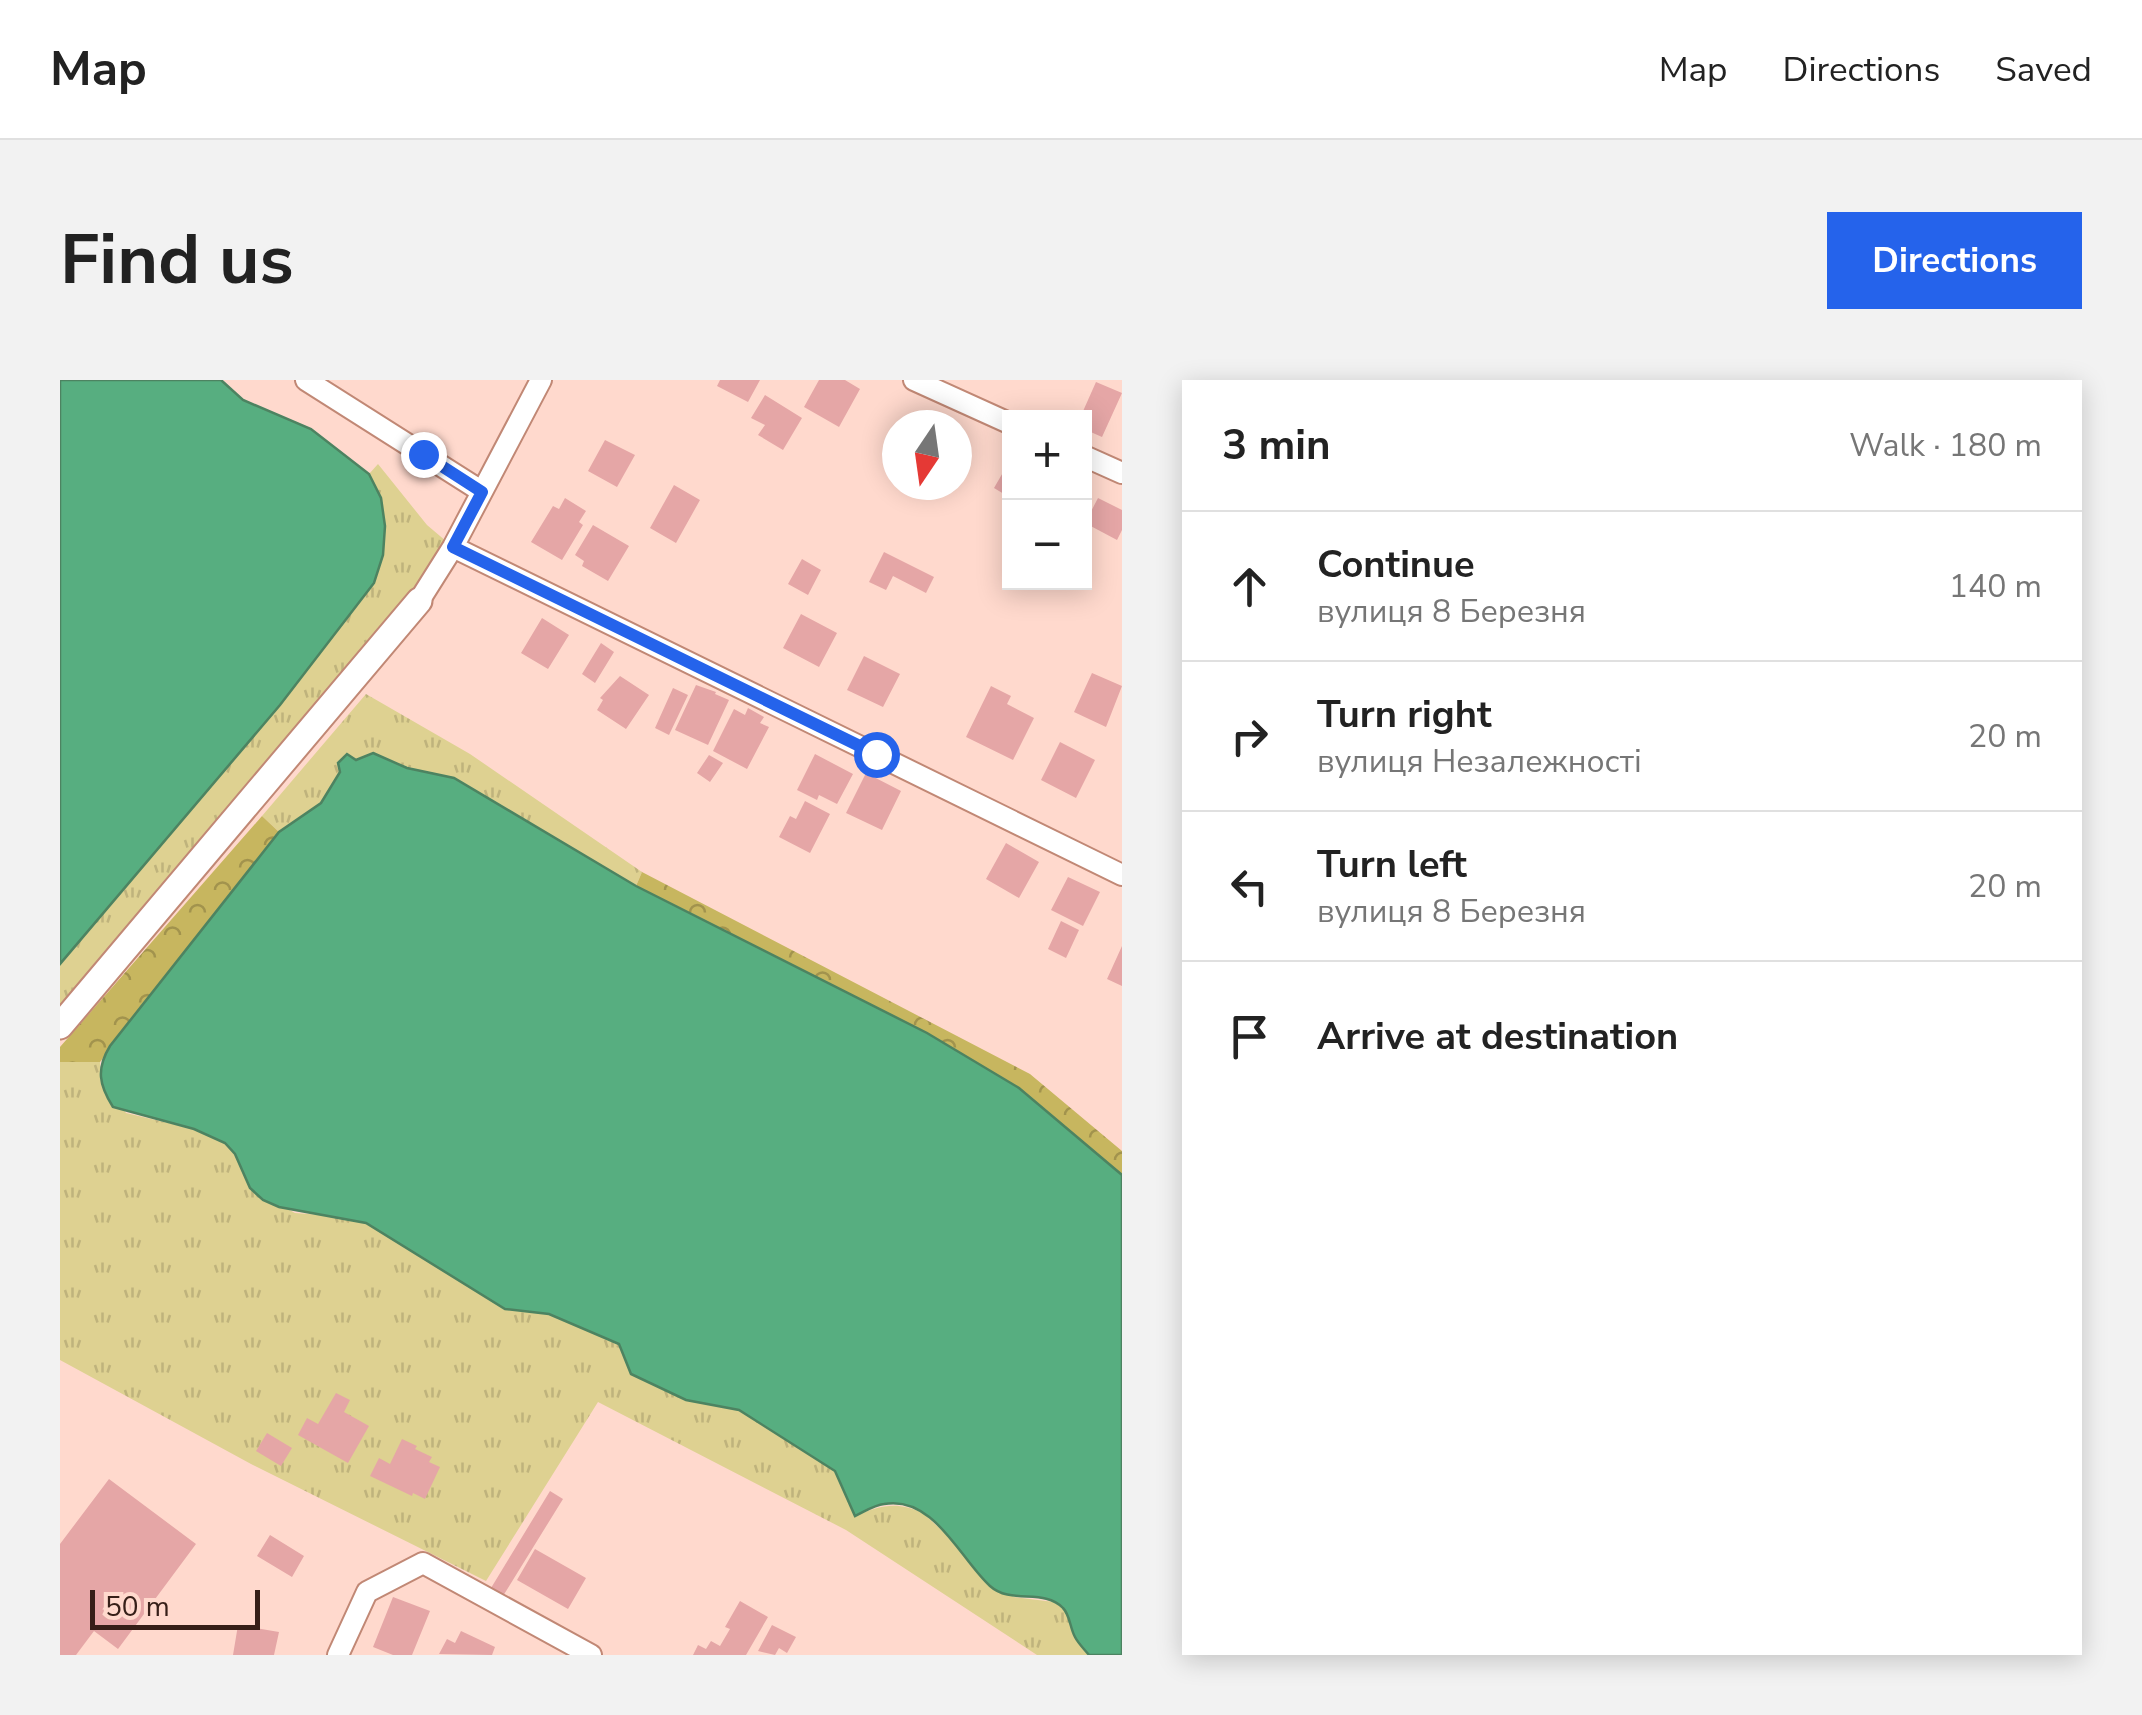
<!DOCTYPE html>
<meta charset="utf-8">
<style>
:root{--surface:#fff;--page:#f2f2f2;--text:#222;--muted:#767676;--line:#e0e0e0;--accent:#2563eb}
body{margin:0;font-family:"Nunito Sans",sans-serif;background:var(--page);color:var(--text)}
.controls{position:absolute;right:30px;top:30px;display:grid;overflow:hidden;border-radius:0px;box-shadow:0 5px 25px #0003}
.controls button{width:90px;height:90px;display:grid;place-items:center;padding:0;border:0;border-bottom:2px solid var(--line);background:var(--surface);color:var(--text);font:50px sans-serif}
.compass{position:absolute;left:822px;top:30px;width:90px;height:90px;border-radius:50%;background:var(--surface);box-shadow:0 5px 25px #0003;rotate:193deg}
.scale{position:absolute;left:30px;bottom:25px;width:170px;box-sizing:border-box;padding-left:10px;border:5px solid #361f18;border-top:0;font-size:28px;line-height:35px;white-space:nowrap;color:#361f18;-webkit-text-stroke:8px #ffd9cd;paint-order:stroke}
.stop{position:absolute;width:30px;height:30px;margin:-22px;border:8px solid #2563eb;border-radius:50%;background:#fff}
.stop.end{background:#2563eb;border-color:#fff;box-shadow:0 2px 10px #0008}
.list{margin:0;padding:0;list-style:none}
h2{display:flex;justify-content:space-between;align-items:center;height:130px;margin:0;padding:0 40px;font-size:42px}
h2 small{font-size:32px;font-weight:400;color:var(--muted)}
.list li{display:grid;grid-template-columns:65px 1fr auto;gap:30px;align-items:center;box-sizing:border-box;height:150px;padding:0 40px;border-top:2px solid var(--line)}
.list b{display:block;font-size:38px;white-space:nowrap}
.list p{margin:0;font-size:32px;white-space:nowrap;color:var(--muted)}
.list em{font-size:32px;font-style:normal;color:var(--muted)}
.icon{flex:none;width:55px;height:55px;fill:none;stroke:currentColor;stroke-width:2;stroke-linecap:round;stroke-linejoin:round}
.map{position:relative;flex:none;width:1062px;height:1275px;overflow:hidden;border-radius:0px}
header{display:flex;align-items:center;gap:60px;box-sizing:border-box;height:140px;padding:0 50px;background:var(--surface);border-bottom:2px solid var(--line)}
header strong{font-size:48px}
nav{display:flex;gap:55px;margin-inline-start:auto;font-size:35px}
.intro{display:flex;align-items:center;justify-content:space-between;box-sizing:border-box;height:240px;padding:0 60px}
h1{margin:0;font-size:70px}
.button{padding:25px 45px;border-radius:0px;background:var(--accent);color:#fff;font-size:35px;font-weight:700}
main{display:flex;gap:60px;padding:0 60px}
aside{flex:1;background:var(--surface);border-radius:0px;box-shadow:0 5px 25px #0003}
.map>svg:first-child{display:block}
</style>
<header>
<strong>Map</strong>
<nav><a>Map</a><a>Directions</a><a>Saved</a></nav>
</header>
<div class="intro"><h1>Find us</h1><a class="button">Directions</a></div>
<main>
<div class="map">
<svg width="1062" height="1275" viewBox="0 0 1062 1275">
<defs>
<pattern id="grass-tufts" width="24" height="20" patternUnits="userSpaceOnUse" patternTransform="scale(2.5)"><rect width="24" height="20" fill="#ded191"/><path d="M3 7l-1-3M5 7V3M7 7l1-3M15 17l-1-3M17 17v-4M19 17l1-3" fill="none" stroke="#bfb37c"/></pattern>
<pattern id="forest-crowns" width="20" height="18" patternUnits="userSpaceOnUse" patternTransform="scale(2.5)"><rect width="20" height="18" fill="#c7b65f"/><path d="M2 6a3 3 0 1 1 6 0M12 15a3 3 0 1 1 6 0" fill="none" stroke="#a2934d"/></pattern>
</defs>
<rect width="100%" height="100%" fill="#ffd9cd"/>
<path fill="url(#grass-tufts)" d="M 318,84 L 367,145 L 393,167 L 0,646 L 0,584 L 220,325 L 314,203 L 321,118 L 309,94 Z
M 306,314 L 410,374 L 582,492 L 576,506 L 394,398 L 347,388 L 313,373 L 296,380 L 286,374 L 278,383 L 280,391 L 261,423 L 219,452 L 202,436 Z
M 0,682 L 40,682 L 40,699 L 66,733 L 134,749 L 166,763 L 175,774 L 190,808 L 235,833 L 290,837 L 306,843 L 445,929 L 489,934 L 559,964 L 626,1020 L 679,1030 L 776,1091 L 795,1136 C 821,1125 837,1121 863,1133 L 954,1217 L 994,1222 L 1006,1230 L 1015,1258 L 1029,1275 L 977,1275 L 786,1150 L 538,1022 L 426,1201 L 191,1084 L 0,980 Z"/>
<path fill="url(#forest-crowns)" d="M 202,436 L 219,452 L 40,682 L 0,682 L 0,667 Z
M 582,492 L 970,694 L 1062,771 L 1062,795 L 959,708 L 867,653 L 576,506 Z"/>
<path fill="#57ae80" stroke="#4d8361" stroke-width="2.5" d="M 0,0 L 161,0 L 183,20 L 251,49 L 309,94 L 321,118 L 325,146 L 323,175 L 314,203 L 220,325 L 0,584 Z
M 313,373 L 347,388 L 394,398 L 576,506 L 867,653 L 959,708 L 1062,795 L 1062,1275 L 1029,1275 C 1024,1269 1018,1263 1015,1257 C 1010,1248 1010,1235 1003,1228 C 984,1208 951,1225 930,1206 C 900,1179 874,1115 824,1124 C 814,1125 804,1132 795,1136 L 775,1091 L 679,1030 L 626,1020 L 571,994 L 559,964 L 489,934 L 445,929 L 306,843 L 219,827 L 203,820 L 190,808 L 175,774 L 165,763 L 134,749 L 53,727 C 39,705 36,689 50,666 L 219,452 L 261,423 L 280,392 L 278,383 L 287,374 L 296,380 Z"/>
<path fill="#e5a6a6" d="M 660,0 L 700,0 L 688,22 L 657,6 Z
M 759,0 L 785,0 L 800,9 L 779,47 L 744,27 Z
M 1036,2 L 1062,13 L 1042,57 L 1024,49 L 1024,38 L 1020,38 Z
M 705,15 L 742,38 L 723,70 L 698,55 L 705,45 L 691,38 Z
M 545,60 L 575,75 L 557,107 L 528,91 Z
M 949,82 L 949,117 L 934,108 Z
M 614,105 L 640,120 L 616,163 L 590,148 Z
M 505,118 L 526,131 L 519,142 L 523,145 L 502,180 L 471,162 L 493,126 L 499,129 Z
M 1038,118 L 1062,130 L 1062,150 L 1057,160 L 1025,143 Z
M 533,145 L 569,166 L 548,201 L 522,186 L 524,181 L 515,175 Z
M 824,172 L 874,197 L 866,213 L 833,196 L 826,210 L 809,202 Z
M 742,179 L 761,190 L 748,215 L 728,204 Z
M 741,234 L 777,253 L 759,287 L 723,268 Z
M 482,238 L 509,255 L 488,289 L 461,273 Z
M 541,263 L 554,272 L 535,303 L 522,294 Z
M 804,276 L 840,294 L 823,327 L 787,310 Z
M 1032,293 L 1062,306 L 1046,347 L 1014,332 Z
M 560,296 L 589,315 L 566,349 L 537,330 L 543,320 L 540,318 Z
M 636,305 L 656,312 L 655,314 L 669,320 L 648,365 L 615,350 Z
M 931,306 L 951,316 L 947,324 L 974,338 L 953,380 L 906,357 Z
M 613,308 L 628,315 L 609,355 L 595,348 Z
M 688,328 L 704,337 L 700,343 L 709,347 L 687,389 L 653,371 L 674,329 L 685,335 Z
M 1000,362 L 1035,380 L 1016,418 L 981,400 Z
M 755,374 L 793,394 L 777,424 L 759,415 L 757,420 L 737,410 Z
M 649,375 L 663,383 L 650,402 L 637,393 Z
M 806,393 L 841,411 L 822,450 L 786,433 Z
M 745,421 L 770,434 L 750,473 L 719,457 L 730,436 L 736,439 Z
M 946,463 L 979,482 L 959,518 L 926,499 Z
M 1008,497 L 1040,512 L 1023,546 L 991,530 Z
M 1001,541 L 1019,550 L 1006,578 L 988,569 Z
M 1062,566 L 1062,606 L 1047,599 Z
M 276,1013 L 290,1020 L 284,1032 L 309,1046 L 288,1083 L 238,1055 L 247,1038 L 258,1044 Z
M 207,1053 L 232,1068 L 221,1086 L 196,1071 Z
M 342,1059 L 357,1066 L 355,1069 L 372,1077 L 369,1082 L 380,1087 L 365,1119 L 353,1113 L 352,1116 L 310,1096 L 319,1078 L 330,1084 Z
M 49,1099 L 136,1164 L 58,1269 L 34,1251 L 16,1275 L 0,1275 L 0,1164 Z
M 490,1111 L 503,1119 L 443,1216 L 431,1208 Z
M 210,1155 L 244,1176 L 232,1197 L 197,1176 Z
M 475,1169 L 526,1198 L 508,1229 L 457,1200 Z
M 333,1217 L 370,1231 L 352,1275 L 333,1275 L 313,1267 Z
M 680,1221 L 708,1237 L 686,1275 L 633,1275 L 638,1265 L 646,1269 L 651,1261 L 660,1266 L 670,1249 L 665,1247 Z
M 178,1245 L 219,1252 L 214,1275 L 173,1275 Z
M 712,1245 L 736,1257 L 727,1273 L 719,1268 L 715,1275 L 698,1271 Z
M 401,1251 L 435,1267 L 432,1275 L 379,1274 L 387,1259 L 395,1263 Z"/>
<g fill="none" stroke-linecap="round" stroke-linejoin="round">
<g stroke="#c18875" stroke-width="24">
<path id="minor" d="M 246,0 L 421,111
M 854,0 L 949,43
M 1024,76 L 1062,93
M 393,167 L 1062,495
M 359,221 L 393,167 L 481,0
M 278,1275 L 307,1212 L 363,1183 L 531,1275"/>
</g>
<g stroke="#c18875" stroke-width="29">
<path id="tertiary" d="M 0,646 L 359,221"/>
</g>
<use href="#minor" stroke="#fff" stroke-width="20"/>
<use href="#tertiary" stroke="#fff" stroke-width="25"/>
</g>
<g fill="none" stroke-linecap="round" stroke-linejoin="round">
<path stroke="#2563eb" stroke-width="12" d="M 363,74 L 422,112 L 393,167 L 816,374"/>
</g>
</svg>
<div class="controls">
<button>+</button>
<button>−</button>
</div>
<svg class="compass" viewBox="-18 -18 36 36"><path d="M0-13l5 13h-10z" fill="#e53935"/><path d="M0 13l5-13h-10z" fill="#767676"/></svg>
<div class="scale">50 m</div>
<div class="stop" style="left:816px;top:374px"></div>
<div class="stop end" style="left:363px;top:74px"></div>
</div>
<aside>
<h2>3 min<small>Walk · 180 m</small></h2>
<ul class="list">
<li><svg class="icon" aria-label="ahead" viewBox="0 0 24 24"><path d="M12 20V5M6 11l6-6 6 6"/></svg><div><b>Continue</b><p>вулиця 8 Березня</p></div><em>140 m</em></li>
<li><svg class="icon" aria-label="right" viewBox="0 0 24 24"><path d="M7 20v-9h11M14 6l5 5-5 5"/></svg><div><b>Turn right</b><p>вулиця Незалежності</p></div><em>20 m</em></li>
<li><svg class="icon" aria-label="left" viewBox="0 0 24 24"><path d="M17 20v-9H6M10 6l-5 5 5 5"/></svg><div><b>Turn left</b><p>вулиця 8 Березня</p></div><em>20 m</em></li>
<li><svg class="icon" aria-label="arrive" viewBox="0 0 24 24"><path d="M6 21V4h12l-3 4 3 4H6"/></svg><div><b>Arrive at destination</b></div></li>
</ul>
</aside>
</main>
